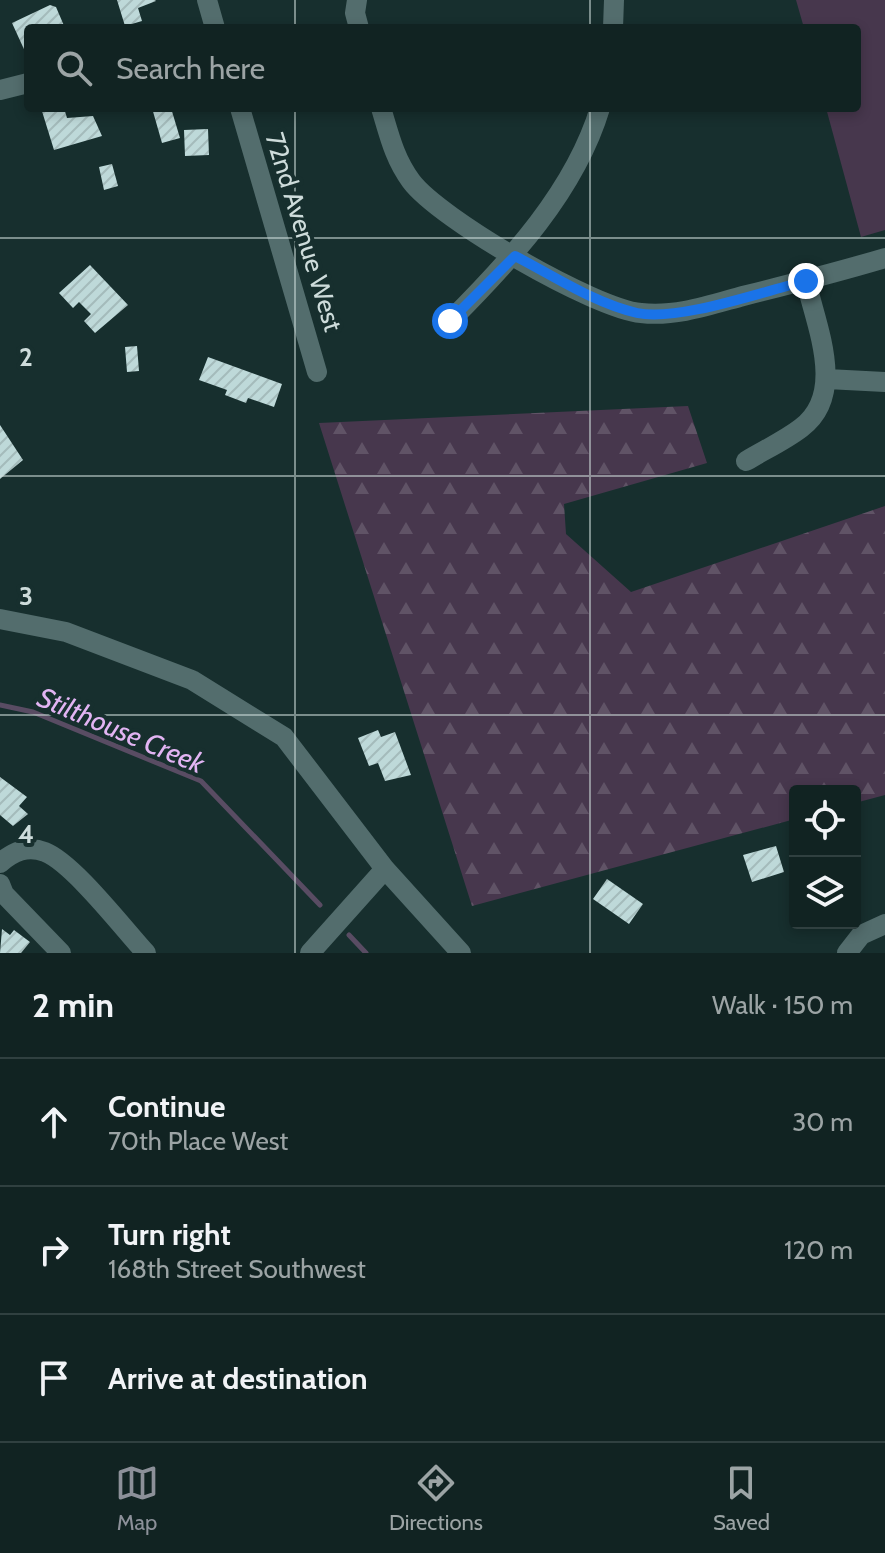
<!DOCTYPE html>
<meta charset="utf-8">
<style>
:root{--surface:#112322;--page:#1e2f2f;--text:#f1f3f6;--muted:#9ca4a5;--line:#304040;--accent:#8c9099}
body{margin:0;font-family:Cabin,sans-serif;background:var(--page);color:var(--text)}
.controls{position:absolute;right:24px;bottom:24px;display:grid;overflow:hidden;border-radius:8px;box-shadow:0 4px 12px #0003}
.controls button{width:72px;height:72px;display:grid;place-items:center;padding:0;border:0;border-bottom:2px solid var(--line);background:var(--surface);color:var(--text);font:40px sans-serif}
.stop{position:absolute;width:24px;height:24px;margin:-18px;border:6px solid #1a73e8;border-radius:50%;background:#fff}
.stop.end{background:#1a73e8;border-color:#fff;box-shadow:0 2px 8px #0008}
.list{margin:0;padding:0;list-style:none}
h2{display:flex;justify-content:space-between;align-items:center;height:104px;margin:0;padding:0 32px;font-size:34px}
h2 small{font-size:26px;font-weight:400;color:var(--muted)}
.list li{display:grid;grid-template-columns:52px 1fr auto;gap:24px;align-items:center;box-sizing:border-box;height:128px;padding:0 32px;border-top:2px solid var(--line)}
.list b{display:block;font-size:30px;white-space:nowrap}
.list p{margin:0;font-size:26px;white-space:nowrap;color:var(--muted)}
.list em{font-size:26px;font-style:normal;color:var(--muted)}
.icon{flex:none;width:44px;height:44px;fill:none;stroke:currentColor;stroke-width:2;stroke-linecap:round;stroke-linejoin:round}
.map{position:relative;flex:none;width:885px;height:953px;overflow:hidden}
.search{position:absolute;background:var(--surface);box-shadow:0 4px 12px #0003;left:24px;right:24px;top:24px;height:88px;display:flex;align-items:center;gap:20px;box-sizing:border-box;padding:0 28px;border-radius:8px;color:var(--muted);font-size:30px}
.sheet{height:488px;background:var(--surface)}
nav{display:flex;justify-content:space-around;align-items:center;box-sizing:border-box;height:112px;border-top:2px solid var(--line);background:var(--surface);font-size:22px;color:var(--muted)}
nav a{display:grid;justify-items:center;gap:4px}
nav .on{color:var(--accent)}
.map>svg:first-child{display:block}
</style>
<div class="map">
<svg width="885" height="953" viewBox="0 0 885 953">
<defs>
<pattern id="forest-firs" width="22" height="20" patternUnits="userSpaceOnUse" patternTransform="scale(2)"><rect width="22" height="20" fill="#47374d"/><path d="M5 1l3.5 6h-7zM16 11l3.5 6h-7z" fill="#605366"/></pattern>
<pattern id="building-hatch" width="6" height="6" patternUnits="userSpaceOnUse" patternTransform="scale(2)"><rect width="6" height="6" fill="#bed9d9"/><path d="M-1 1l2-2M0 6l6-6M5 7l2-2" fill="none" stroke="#a4bbbb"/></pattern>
</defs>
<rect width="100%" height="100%" fill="#172f2e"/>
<path fill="url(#forest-firs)" d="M 688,406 L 707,463 L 564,504 L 566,534 L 631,592 L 885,506 L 885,795 L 855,803 L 855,791 L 795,791 L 795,819 L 472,906 L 319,423 Z"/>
<path fill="#47374d" d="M 796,0 L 885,0 L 885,230 L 861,237 L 826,108 L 857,108 L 857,28 L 804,28 Z"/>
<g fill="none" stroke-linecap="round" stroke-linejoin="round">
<path stroke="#594c63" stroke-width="5" d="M 0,705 L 33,712 L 201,781 L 320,905
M 349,935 L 366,953"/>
</g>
<path fill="url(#building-hatch)" d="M 117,0 L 155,0 L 156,1 L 138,8 L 142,21 L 125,26 Z
M 50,5 L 56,7 L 65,28 L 28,28 L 28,58 L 12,23 Z
M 41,108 L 64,108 L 67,118 L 93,116 L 102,136 L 54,150 Z
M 152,108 L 171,108 L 180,138 L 162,143 Z
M 208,129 L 209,155 L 185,156 L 184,130 Z
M 112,164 L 118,186 L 104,190 L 99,167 Z
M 90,265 L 128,305 L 95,333 L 84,321 L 91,314 L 79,302 L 73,308 L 59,293 Z
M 137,346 L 139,371 L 127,372 L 125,347 Z
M 208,357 L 282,384 L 274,407 L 248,398 L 246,403 L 225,395 L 227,390 L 199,380 Z
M 0,425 L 23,460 L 0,479 Z
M 378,730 L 381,737 L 395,732 L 411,775 L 385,781 L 378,763 L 369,766 L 358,738 Z
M 0,777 L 27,797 L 19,806 L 28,814 L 13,826 L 0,815 Z
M 776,846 L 784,872 L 752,882 L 743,855 Z
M 607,879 L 643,904 L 629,924 L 593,899 Z
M 2,929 L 10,935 L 14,930 L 30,942 L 21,953 L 0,953 Z"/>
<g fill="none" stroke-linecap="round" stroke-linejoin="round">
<path stroke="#536d6d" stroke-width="20" d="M 207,0 L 215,28
M 357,0 L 355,13 L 359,28
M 613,28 L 614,0
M 0,90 L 28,83
M 240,108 L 317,372
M 381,108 C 389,134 394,158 411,181 C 439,219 595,309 641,313 C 676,317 710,305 743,296 C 791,284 838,272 885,258
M 450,321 C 510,261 575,191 600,108
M 827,379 L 885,382
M 746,461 C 764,450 784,441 801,428 C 847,394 816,326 806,281
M 0,619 L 66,632 L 192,680 L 284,737 L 385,869 L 461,953
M 0,863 C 13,852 27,845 45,852 C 73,863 123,928 146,953
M 0,884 L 4,894 L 61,953
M 310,953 L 385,869
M 847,953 L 861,935 L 885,924"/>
</g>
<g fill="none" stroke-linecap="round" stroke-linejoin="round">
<path stroke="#1a73e8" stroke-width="10" d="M 450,321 L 515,256 C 554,276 594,303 637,313 C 678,322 764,291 806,281"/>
</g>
<path fill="none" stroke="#cedcdb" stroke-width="2" stroke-opacity="0.55" d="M 295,0 L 295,28M 590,0 L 590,28M 295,108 L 295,953M 590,108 L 590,953M 0,238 L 885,238M 0,476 L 885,476M 0,715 L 885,715"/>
<g text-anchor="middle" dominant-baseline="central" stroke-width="8" stroke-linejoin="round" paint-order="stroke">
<g font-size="26" fill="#cedcdb" stroke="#172f2e">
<text transform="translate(304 232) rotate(73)">72nd Avenue West</text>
</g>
<g font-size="28" font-style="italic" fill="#e2b4f3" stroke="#172f2e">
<text transform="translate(121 730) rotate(23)">Stilthouse Creek</text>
</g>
</g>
<g font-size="26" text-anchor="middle" font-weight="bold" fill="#cedcdb" stroke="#172f2e" stroke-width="8" stroke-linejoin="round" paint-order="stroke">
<text x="26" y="366">2</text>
<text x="26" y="605">3</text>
<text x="26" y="843">4</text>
</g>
</svg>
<div class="controls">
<button><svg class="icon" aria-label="locate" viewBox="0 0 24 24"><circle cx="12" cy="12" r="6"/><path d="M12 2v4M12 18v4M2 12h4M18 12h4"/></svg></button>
<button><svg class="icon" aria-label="layers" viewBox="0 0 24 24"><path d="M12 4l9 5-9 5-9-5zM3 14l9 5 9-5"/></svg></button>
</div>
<div class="stop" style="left:450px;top:321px"></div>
<div class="stop end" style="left:806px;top:281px"></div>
<div class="search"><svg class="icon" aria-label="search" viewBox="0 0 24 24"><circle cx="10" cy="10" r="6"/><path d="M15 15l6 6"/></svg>Search here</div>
</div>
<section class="sheet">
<h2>2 min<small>Walk · 150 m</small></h2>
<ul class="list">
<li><svg class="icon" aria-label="ahead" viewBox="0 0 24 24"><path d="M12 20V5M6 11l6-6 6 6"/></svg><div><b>Continue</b><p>70th Place West</p></div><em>30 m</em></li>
<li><svg class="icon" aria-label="right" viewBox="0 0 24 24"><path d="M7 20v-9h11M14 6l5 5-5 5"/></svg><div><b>Turn right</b><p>168th Street Southwest</p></div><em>120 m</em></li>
<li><svg class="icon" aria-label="arrive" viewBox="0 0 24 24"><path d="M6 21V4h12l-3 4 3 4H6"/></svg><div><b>Arrive at destination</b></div></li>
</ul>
</section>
<nav>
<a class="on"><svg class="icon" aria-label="map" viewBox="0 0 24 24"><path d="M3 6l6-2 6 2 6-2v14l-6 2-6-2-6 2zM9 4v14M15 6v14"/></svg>Map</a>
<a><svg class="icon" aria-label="directions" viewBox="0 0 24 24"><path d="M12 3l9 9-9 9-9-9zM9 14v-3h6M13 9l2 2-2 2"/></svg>Directions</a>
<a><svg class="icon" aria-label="saved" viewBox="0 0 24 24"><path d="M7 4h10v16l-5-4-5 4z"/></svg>Saved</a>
</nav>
